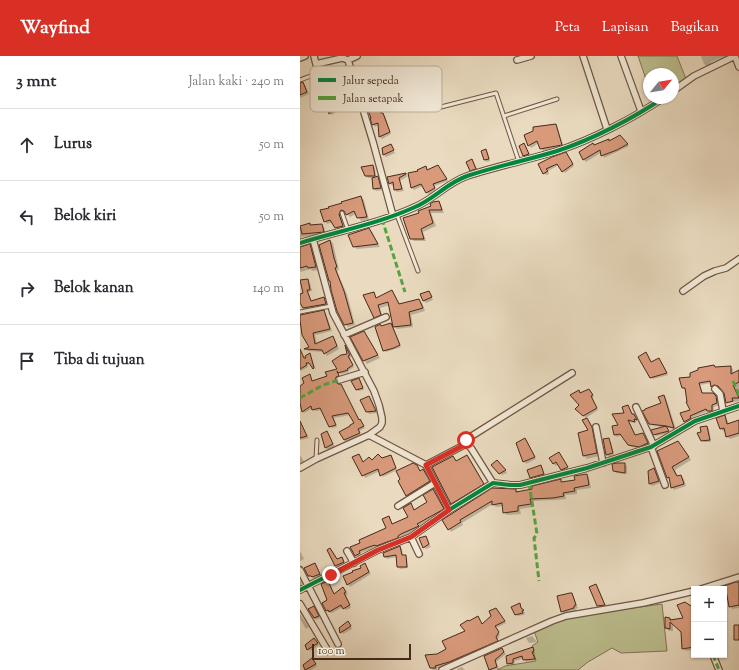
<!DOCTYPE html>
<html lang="id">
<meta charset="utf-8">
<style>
:root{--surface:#fff;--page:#f7f7f7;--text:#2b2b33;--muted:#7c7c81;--line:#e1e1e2;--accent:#d93025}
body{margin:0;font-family:"Sorts Mill Goudy",serif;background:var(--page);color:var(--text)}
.controls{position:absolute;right:12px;bottom:12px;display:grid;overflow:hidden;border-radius:0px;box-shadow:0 1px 3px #0004}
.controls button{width:36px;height:36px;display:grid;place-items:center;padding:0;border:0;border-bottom:1px solid var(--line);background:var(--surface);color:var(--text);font:20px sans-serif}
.compass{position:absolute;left:343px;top:12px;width:36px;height:36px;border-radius:50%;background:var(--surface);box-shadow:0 1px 3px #0004;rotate:60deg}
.scale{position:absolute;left:12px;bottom:10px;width:99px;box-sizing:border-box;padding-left:4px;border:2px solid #472a1b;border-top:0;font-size:11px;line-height:14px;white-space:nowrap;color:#472a1b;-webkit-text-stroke:3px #f1e8d6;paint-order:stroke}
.stop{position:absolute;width:12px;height:12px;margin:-9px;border:3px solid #d93025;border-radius:50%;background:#fff}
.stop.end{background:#d93025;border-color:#fff;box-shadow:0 1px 4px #0008}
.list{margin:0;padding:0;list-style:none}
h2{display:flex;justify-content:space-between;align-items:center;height:52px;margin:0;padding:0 16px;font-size:17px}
h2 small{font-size:13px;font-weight:400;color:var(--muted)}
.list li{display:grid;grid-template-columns:26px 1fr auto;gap:12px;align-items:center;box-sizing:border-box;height:72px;padding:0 16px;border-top:1px solid var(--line)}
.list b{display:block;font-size:15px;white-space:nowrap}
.list em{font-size:13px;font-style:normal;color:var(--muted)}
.icon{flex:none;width:22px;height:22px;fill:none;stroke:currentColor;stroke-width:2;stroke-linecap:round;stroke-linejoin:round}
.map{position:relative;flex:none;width:439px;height:614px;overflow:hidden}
header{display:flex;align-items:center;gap:24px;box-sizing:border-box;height:56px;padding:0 20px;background:var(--accent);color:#fff}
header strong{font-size:19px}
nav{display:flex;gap:22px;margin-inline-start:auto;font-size:14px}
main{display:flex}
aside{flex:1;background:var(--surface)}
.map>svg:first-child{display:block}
</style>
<header>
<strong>Wayfind</strong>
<nav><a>Peta</a><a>Lapisan</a><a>Bagikan</a></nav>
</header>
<main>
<aside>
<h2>3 mnt<small>Jalan kaki · 240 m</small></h2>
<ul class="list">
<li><svg class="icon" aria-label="ahead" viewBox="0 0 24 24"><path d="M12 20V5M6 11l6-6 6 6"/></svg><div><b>Lurus</b></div><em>50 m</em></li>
<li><svg class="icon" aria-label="left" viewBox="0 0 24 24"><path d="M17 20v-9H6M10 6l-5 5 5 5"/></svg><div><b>Belok kiri</b></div><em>50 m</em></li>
<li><svg class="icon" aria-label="right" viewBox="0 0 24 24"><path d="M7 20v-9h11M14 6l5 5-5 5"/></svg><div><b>Belok kanan</b></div><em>140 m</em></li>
<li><svg class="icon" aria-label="arrive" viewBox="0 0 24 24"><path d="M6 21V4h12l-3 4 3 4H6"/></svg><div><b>Tiba di tujuan</b></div></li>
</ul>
</aside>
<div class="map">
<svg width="439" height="614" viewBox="0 0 439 614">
<rect width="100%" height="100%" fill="#eadbc0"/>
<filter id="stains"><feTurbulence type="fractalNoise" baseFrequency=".005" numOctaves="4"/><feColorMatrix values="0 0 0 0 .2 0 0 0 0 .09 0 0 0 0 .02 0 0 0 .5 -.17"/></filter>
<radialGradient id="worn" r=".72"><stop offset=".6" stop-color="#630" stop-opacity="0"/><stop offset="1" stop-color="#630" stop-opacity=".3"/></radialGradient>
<path fill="#bcbe8e" stroke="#827454" d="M 338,0 L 377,0 L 386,23 L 373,31 L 373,18 L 349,18 L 349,32 Z
M 362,548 L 367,595 L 321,597 L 312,592 L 288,606 L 278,614 L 197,614 L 205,610 L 236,605 L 232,590 L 238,586 L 234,575 L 259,562 Z"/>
<path fill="#0003" d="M 401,0 L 437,0 L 427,5 L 423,1 L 411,6 L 413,9 L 408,11 L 404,8 Z
M 3,27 L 5,29 L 9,38 L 0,42 L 0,28 Z
M 48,41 L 52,48 L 45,52 L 43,51 L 32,59 L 30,57 Z
M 76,46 L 82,58 L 85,60 L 91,78 L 82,83 L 80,81 L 79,69 L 75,71 L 71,63 Z
M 255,69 L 257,71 L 264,91 L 243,95 L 239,87 L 231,92 L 229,89 Z
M 320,80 L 329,90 L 304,102 L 302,96 L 286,106 L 284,104 L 280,96 L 309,85 L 310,85 Z
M 91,89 L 95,97 L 86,101 L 84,99 L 83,93 Z
M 224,89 L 231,100 L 226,102 L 224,99 Z
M 186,94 L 188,97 L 190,105 L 187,106 L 184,104 L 182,95 Z
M 266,97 L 274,110 L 265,117 L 259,109 L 248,115 L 249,118 L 246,119 L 243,117 L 239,108 Z
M 172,105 L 174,107 L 178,115 L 173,116 L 171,114 Z
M 72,110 L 75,112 L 76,122 L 80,124 L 83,134 L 76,135 L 74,133 L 72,122 L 68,122 L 65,119 Z
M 126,111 L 128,115 L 140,113 L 148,125 L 134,130 L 136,134 L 129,139 L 123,130 L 114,134 L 112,132 L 109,118 L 120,116 Z
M 106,118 L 108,120 L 100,125 L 104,135 L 97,136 L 95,134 L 94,128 L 92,130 L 88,122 Z
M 61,141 L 64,144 L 69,164 L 61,165 L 56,158 L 50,161 L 46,157 L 44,157 L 42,161 L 45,173 L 39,174 L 33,166 L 27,168 L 25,165 L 22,155 Z
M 138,146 L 141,149 L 144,157 L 131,157 L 136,170 L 123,176 L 126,185 L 114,185 L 111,182 L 120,157 Z
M 10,168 L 11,170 L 22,169 L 24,171 L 26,178 L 1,181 L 2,183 L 0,184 L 0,171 Z
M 69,173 L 72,176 L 80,191 L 57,193 L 54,190 Z
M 30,185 L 33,187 L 39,214 L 37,215 L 47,238 L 55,269 L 48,271 L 45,268 L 32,227 L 30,225 L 20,190 Z
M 10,190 L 13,193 L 19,214 L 12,215 L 11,213 L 0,216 L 0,195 Z
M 7,224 L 10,227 L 12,235 L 8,236 L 12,246 L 24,242 L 28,250 L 6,254 L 3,252 L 0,244 L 0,239 L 4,238 Z
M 92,235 L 100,248 L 119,244 L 122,247 L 125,255 L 111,259 L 113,271 L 97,273 L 94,270 L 90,249 L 80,252 L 83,262 L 77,264 L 74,261 L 73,237 L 77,243 Z
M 129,236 L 133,244 L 126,247 L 123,244 Z
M 24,256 L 26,258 L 32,275 L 15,279 L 17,288 L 33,281 L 35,284 L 39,293 L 27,300 L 24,296 L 8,295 L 6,293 L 11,291 L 3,279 Z
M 91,268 L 93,270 L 101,291 L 86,296 L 84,294 L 80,269 L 82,271 Z
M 64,276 L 80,302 L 67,308 L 64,304 Z
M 47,292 L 51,301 L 50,302 L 54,311 L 48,315 L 49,316 L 41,318 L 38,315 L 40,322 L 37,323 L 36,328 L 65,372 L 59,375 L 61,379 L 47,386 L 44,384 L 55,367 L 50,359 L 34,362 L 37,371 L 32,372 L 22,354 L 15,355 L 13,352 L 4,357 L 2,355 L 0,343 L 0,331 L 4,330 L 10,319 L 13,326 L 29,321 L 38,314 L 48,299 Z
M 10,298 L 11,300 L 16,314 L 11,308 L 7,308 L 8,311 L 1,315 L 0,314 L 0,305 L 7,302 Z
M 348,299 L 352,307 L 360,305 L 368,319 L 353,323 L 351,321 Z
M 430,311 L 433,313 L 433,318 L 439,315 L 439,345 L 429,347 L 427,345 L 425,336 L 421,332 L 417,331 L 414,332 L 411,327 L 400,329 L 403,338 L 412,338 L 418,343 L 419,349 L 414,351 L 414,357 L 410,357 L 408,355 L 391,362 L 393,365 L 387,368 L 381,357 L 391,354 L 386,334 L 383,332 L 391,322 L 416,312 Z
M 59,323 L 61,325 L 64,334 L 58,335 L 57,333 Z
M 278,335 L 281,338 L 291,336 L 294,341 L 292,342 L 298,354 L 286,362 L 277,353 L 281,349 Z
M 364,340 L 366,342 L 376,373 L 366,372 L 370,377 L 356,380 L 354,378 L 366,372 L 352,369 L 350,367 L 362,348 Z
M 69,341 L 71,343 L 77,357 L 69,358 L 67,355 Z
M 328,350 L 333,359 L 336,361 L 338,365 L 335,364 L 336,367 L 329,366 L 336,380 L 343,378 L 349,389 L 341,392 L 331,391 L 322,379 L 317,381 L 315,379 L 326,358 Z
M 425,360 L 427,363 L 429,369 L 439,365 L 439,380 L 430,383 L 427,380 L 426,375 L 423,375 L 421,373 Z
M 287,363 L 295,375 L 299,400 L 287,403 L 284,400 L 289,375 Z
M 407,371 L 409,373 L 411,386 L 404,386 L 402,384 L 402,377 Z
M 3,373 L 9,382 L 0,384 L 0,374 Z
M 27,376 L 35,391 L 28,394 L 26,392 L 22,379 Z
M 308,383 L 311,386 L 314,399 L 309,401 L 307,399 Z
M 227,385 L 236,403 L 226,408 L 217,387 Z
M 381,389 L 391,404 L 375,414 L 378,421 L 381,420 L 384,423 L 386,430 L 374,434 L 372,431 L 370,424 L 368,422 L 358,395 Z
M 0,399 L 5,407 L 0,410 Z
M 59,399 L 64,407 L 90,400 L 98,415 L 117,410 L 121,415 L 123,414 L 126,417 L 132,429 L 110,442 L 107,439 L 97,414 L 83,421 L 80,415 L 65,422 L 54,401 Z
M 167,400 L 170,403 L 186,431 L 155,451 L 152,447 L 153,401 L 157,405 Z
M 261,400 L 269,413 L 264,416 L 258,408 L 256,410 L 253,407 Z
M 200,407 L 207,417 L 202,419 L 199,417 Z
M 325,408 L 327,410 L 327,418 L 316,417 L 314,414 Z
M 241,411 L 246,420 L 233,424 L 231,422 Z
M 354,414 L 356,416 L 360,427 L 352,430 L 350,428 L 349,416 Z
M 286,419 L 289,421 L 291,432 L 277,434 L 277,438 L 265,439 L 266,443 L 256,444 L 232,445 L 233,451 L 220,453 L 221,458 L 207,459 L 204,456 L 204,450 L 196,451 L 193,448 L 162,467 L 163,469 L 151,476 L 144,464 L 216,434 L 218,436 L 233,434 L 260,424 L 263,427 L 276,425 Z
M 133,434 L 145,455 L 119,470 L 120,472 L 99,483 L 99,484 L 61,497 L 62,499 L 58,501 L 56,499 L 51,492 L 87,473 L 88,461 L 93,469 L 109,461 L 112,451 L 115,454 L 129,446 Z
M 125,481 L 131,491 L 126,493 L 123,491 Z
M 100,491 L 102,493 L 103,500 L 107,502 L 108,512 L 100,513 L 98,511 L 97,501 L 87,503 L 85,501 L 84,497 Z
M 28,494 L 37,504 L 42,502 L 46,509 L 38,512 Z
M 0,495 L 4,503 L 0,505 Z
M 15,508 L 22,521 L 15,523 L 9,519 Z
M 65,508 L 71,518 L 50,531 L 44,521 L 62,512 Z
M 0,523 L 3,529 L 0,531 Z
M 27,526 L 34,539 L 43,532 L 45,534 L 48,538 L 46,540 L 51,552 L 46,554 L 43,551 L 32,557 L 27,555 L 23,548 L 29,544 Z
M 439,527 L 439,552 L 432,553 L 430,550 L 428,537 L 424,539 L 424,533 L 418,533 Z
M 296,530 L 298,532 L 306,551 L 300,552 L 298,550 Z
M 272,538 L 274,541 L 278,552 L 276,553 L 277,555 L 265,558 L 262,555 Z
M 219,549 L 225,557 L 224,559 L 218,560 L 216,558 Z
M 16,553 L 20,562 L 16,564 L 14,562 Z
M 394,554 L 394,594 L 386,595 L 383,592 L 382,576 L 373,567 L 373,575 L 369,575 L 366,572 L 370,562 L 372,565 L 385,563 Z
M 198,556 L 206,567 L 196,572 L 200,579 L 197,584 L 199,587 L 152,608 L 137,612 L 137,614 L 133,614 L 131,612 L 137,599 L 147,594 L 166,576 L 169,566 L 178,561 L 183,569 Z
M 0,558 L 9,571 L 6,573 L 0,563 Z
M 50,568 L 52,573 L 43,578 L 40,572 Z
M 232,580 L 237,586 L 229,587 L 226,582 Z
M 16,585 L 19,589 L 10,595 L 8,593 Z
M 232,592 L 235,597 L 233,598 L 236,604 L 226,606 L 224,602 L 215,605 L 214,609 L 210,609 L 208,607 L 207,601 Z
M 202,593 L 206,598 L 196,606 L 199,613 L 190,614 L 185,600 Z
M 14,606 L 17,610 L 11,614 L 6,614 L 4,610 Z
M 162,611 L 165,614 L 158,614 L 157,613 Z"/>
<path fill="#d89a7b" stroke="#472a1b" d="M 3,26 L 7,36 L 0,39 L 0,27 Z
M 46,38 L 50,45 L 42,50 L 41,49 L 29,58 L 24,46 Z
M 76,45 L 81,57 L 83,57 L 90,76 L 79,81 L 78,67 L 72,69 L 70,62 L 71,62 L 66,49 Z
M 256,68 L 262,89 L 240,93 L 237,85 L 228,90 L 224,79 L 233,75 L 233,71 Z
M 320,79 L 328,88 L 317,94 L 301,100 L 300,94 L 283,104 L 279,96 L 293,87 L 294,89 L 309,83 L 309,85 Z
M 224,87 L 229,98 L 223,100 L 219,90 Z
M 91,88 L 94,94 L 83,99 L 82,92 Z
M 186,93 L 189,103 L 184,104 L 181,95 Z
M 266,96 L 273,108 L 262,116 L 257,108 L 246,113 L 248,115 L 243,118 L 238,108 L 252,101 Z
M 172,103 L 176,113 L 170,115 L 166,106 Z
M 73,109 L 75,120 L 65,120 L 61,111 Z
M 138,109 L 147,123 L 133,128 L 135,132 L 126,137 L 121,128 L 111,132 L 108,117 L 118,115 L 117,114 L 126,110 L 127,114 Z
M 106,117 L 106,118 L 99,122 L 102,133 L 94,134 L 93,126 L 89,128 L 87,121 Z
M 78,120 L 81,132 L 73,133 L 72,122 Z
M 61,140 L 67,161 L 57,162 L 54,155 L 46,159 L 44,155 L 41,154 L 39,158 L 43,170 L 35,172 L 30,164 L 24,166 L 20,154 L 29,152 L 28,151 L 42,147 L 41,146 Z
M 139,145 L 142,154 L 129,154 L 133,167 L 121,173 L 124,183 L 110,183 L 103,162 L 119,157 L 118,155 L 131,150 L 130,148 L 133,146 Z
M 10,167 L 10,169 L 22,168 L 24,176 L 2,178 L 0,170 Z
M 69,172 L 78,188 L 53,191 L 48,179 Z
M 30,184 L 34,202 L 37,211 L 35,212 L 44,235 L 53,267 L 44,269 L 37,255 L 31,234 L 30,225 L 29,225 L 19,189 Z
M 10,188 L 16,211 L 8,212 L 7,210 L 0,212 L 0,191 Z
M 8,223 L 10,234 L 7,234 L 11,245 L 24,241 L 26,248 L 3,252 L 0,247 L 0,238 L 3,237 L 0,224 Z
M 92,234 L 99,248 L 119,243 L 123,252 L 109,256 L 111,269 L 93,271 L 88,246 L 78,249 L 81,259 L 74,262 L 63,239 L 74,236 L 76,242 Z
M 129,235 L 132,241 L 123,245 L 120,238 Z
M 24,254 L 30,273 L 13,277 L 15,288 L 33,280 L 37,290 L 24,298 L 22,294 L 4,293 L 9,291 L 2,279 L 0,264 L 0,259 Z
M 91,267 L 100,289 L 94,292 L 83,295 L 75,271 L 80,268 L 81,270 Z
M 64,275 L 78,299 L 63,305 L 50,281 Z
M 45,289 L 50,299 L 48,300 L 53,309 L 47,313 L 48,314 L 38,317 L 37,315 L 39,320 L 36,321 L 35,325 L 38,328 L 41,328 L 59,364 L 60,363 L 64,370 L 58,373 L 60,377 L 44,384 L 39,376 L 50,370 L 50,369 L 54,367 L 48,357 L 32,360 L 36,369 L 29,371 L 20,352 L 12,354 L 11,350 L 2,356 L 0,347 L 0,330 L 4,327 L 2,322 L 10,318 L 12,325 L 27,320 L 25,316 L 37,313 L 32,305 L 41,299 L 47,298 Z
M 0,293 L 4,302 L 6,302 L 5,300 L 10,297 L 14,312 L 13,313 L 9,307 L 6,307 L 7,309 L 0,313 Z
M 346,296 L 351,306 L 359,302 L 367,317 L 350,322 L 338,301 Z
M 414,309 L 415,311 L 431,310 L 431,318 L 439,314 L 439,326 L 433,329 L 439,342 L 432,342 L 433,345 L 426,347 L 424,337 L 418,330 L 414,329 L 411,331 L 410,325 L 399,327 L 402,337 L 413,337 L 416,340 L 417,347 L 412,349 L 412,355 L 407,355 L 406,353 L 390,360 L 391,362 L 384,366 L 380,357 L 390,354 L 386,346 L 387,346 L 385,332 L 382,332 L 379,322 L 390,321 L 390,317 L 398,314 L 398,312 Z
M 59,322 L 63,332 L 56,334 L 51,325 Z
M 289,333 L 293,339 L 291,340 L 297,352 L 283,360 L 275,353 L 279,349 L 270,339 L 279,334 L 280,337 Z
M 364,339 L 374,372 L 366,370 L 369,375 L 353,379 L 351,374 L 366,370 L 349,368 L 342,355 L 345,354 L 345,353 L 361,347 L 358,341 Z
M 69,340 L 76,355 L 66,356 L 60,344 Z
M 328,349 L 332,358 L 334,358 L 337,364 L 334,363 L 335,366 L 328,364 L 335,379 L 343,377 L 348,387 L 339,391 L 328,389 L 320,378 L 314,379 L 312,370 L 318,369 L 312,358 L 324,357 L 322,351 Z
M 425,359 L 427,368 L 439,364 L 439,377 L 426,381 L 424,372 L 420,373 L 416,362 Z
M 287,362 L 292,371 L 297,397 L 283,400 L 278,377 L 288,374 L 282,364 Z
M 0,365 L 7,380 L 0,382 Z
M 407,370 L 410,384 L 401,385 L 397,377 L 401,376 L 400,371 Z
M 27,375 L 33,388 L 25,392 L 21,378 Z
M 225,382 L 235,401 L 223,406 L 216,387 Z
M 309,382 L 313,397 L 306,399 L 303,383 Z
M 378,385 L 389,401 L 372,411 L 377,420 L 381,419 L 384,428 L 371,432 L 369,421 L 367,422 L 357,395 Z
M 259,396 L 268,411 L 261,414 L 256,406 L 253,408 L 249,402 Z
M 59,398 L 63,406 L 69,401 L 72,404 L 78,398 L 82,402 L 91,399 L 96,412 L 80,420 L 78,413 L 62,420 L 52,401 Z
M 167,399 L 184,428 L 151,448 L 132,411 L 153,400 L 156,405 Z
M 197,404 L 206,414 L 199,418 L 191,409 Z
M 113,407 L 117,409 L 120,415 L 123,413 L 130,425 L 106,440 L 98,425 L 100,423 L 96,415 Z
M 317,407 L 325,407 L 325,417 L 313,415 L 312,408 Z
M 241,409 L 244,418 L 230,422 L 227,414 Z
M 354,412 L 359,425 L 349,428 L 348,415 Z
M 287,418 L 289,429 L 274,432 L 275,435 L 263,437 L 264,440 L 253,442 L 230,443 L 231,448 L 218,450 L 218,455 L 203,457 L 202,447 L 192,449 L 192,445 L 160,464 L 161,466 L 148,474 L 142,464 L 192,432 L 216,433 L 216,436 L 232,433 L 232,430 L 261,423 L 261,426 L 275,424 L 274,420 Z
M 133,433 L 144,453 L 117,468 L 119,470 L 101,478 L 98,480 L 98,482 L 76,490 L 75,489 L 69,491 L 59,495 L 60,497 L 55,500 L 50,491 L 60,487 L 59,484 L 86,472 L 82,463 L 89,460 L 92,468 L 108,461 L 103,452 L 111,447 L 114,454 L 127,446 L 123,439 Z
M 126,480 L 129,488 L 123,492 L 119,482 Z
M 100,490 L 102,499 L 106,499 L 107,511 L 97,511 L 96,499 L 84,501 L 83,497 Z
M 30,492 L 37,503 L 42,501 L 44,506 L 35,510 L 27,494 Z
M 15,507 L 20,518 L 12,521 L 11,520 L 8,520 L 4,512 Z
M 65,507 L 69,516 L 47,529 L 43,520 L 53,516 L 52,515 L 61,512 L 60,510 Z
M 28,525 L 34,538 L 43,531 L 46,536 L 44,537 L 50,549 L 43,553 L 41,549 L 29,556 L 28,554 L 26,555 L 22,547 L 27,544 L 21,528 Z
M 436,526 L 439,526 L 439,549 L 429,551 L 426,534 L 424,535 L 424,533 L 415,533 Z
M 296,528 L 305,549 L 297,550 L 289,531 Z
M 270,537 L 272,537 L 276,549 L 274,550 L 274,552 L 261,556 L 257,540 Z
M 385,546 L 394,552 L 394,591 L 382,593 L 381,576 L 370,566 L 370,573 L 365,572 L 365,561 L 370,562 L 370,564 L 383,562 L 377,549 Z
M 220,547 L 221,552 L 224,554 L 222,555 L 223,557 L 215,559 L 211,551 Z
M 14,550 L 19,560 L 14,562 L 8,553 Z
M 196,552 L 205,565 L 195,570 L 199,576 L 196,581 L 198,585 L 149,606 L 135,610 L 136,612 L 130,612 L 125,599 L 137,598 L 146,593 L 142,585 L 165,575 L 160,569 L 168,564 L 169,565 L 178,560 L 182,568 L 191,560 L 189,555 Z
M 48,565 L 51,570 L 40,577 L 39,572 Z
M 434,569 L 439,569 L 439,584 L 434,584 Z
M 14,582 L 18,587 L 7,594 L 5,589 Z
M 233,591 L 234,595 L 232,596 L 235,603 L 223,604 L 222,600 L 213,603 L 213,607 L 207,608 L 206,600 Z
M 202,592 L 204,596 L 195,604 L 197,611 L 189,614 L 184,600 Z
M 12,602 L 16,608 L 5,614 L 3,609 Z"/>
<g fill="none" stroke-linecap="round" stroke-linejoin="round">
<g stroke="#705644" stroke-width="5">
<path id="lane" d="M 0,24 L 16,18 L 16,8
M 137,52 L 196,37 L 219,106
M 204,60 L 257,43
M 42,157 L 48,174
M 97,159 L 118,215
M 0,256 L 31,250
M 16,403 L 17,384"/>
</g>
<g stroke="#705644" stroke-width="8">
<path id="street" d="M 14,0 L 16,8 L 42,2 L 48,4 L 73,86 L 93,160
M 283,0 L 307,73
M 321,0 L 341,55
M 435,0 L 439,11
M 0,2 L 5,0
M 48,4 L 57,0
M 217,4 L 231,0
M 373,35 L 394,20 L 435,0
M 0,187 C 38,175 78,168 115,151 C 134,143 147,127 167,120 C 197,110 228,104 257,95 C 291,84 334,62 363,42
M 383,235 L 404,220 L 415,215 L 426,212 L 439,203
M 44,279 L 86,261
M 39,324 L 65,316
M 415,333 L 420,338 L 423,355
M 336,351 L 354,390
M 296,371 L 303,407
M 69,379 L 126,409 L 166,388 L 171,392 L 193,427
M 166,388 L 167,383 L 272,317
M 351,391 L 365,429
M 126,409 L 149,454
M 0,412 L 16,403 L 69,379 L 80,371 L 82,367 L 82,362 L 79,349 L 74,335 L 33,257 L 13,183
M 98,450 L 135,427
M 111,481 L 119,498
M 47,495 L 54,507
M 0,514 L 38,588
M 401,533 L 439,521
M 0,534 L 78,494 L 111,481 L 149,454 L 193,427 L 211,429 L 220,429 L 287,412 L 351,391 L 395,365 L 439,350
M 0,548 L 28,595
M 413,599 L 419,614
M 142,614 L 252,565 L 266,560 L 343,547 L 394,535"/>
</g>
<use href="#lane" stroke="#f1e8d6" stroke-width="3"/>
<use href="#street" stroke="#f1e8d6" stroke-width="5.5"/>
<path stroke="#55a440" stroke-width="3" stroke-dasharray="6 3" stroke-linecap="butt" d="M 82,163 L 105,236
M 433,325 L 439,339
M 0,342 L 23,329 L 39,324
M 126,409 L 149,454
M 229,427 L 237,478 L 234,482 L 239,525
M 405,533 L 405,532
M 413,599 L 419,614"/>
<g stroke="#f1e8d6" stroke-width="6">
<path id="cycleway" d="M 0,187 C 38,175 78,168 115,151 C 134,143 147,127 167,120 C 197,110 228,104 257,95 C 291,84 334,62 363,42
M 0,534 L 78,494 L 111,481 L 149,454 L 193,427 L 211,429 L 220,429 L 287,412 L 351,391 L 395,365 L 439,350"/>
</g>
<use href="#cycleway" stroke="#00873e" stroke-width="4"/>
</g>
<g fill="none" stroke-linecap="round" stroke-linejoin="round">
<path stroke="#d93025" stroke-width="5" d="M 31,519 L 78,494 L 111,481 L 149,454 L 126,409 L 166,388 L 166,384"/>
</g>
<rect x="10" y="10" width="132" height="46" rx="6" fill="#f1e8d6" stroke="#beaf9e" stroke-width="1"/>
<rect x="18" y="22" width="18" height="4" fill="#00873e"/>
<rect x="18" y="40" width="18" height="4" fill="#55a440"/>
<g font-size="11" fill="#472a1b">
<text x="43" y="28">Jalur sepeda</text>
<text x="43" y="46">Jalan setapak</text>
</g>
<rect width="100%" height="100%" filter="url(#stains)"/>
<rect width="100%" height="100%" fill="url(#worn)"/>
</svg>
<div class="controls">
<button>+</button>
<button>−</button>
</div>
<svg class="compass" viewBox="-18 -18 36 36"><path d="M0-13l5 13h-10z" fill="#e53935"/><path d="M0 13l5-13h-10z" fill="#7c7c81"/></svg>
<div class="scale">100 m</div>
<div class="stop" style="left:166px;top:384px"></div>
<div class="stop end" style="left:31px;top:519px"></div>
</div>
</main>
